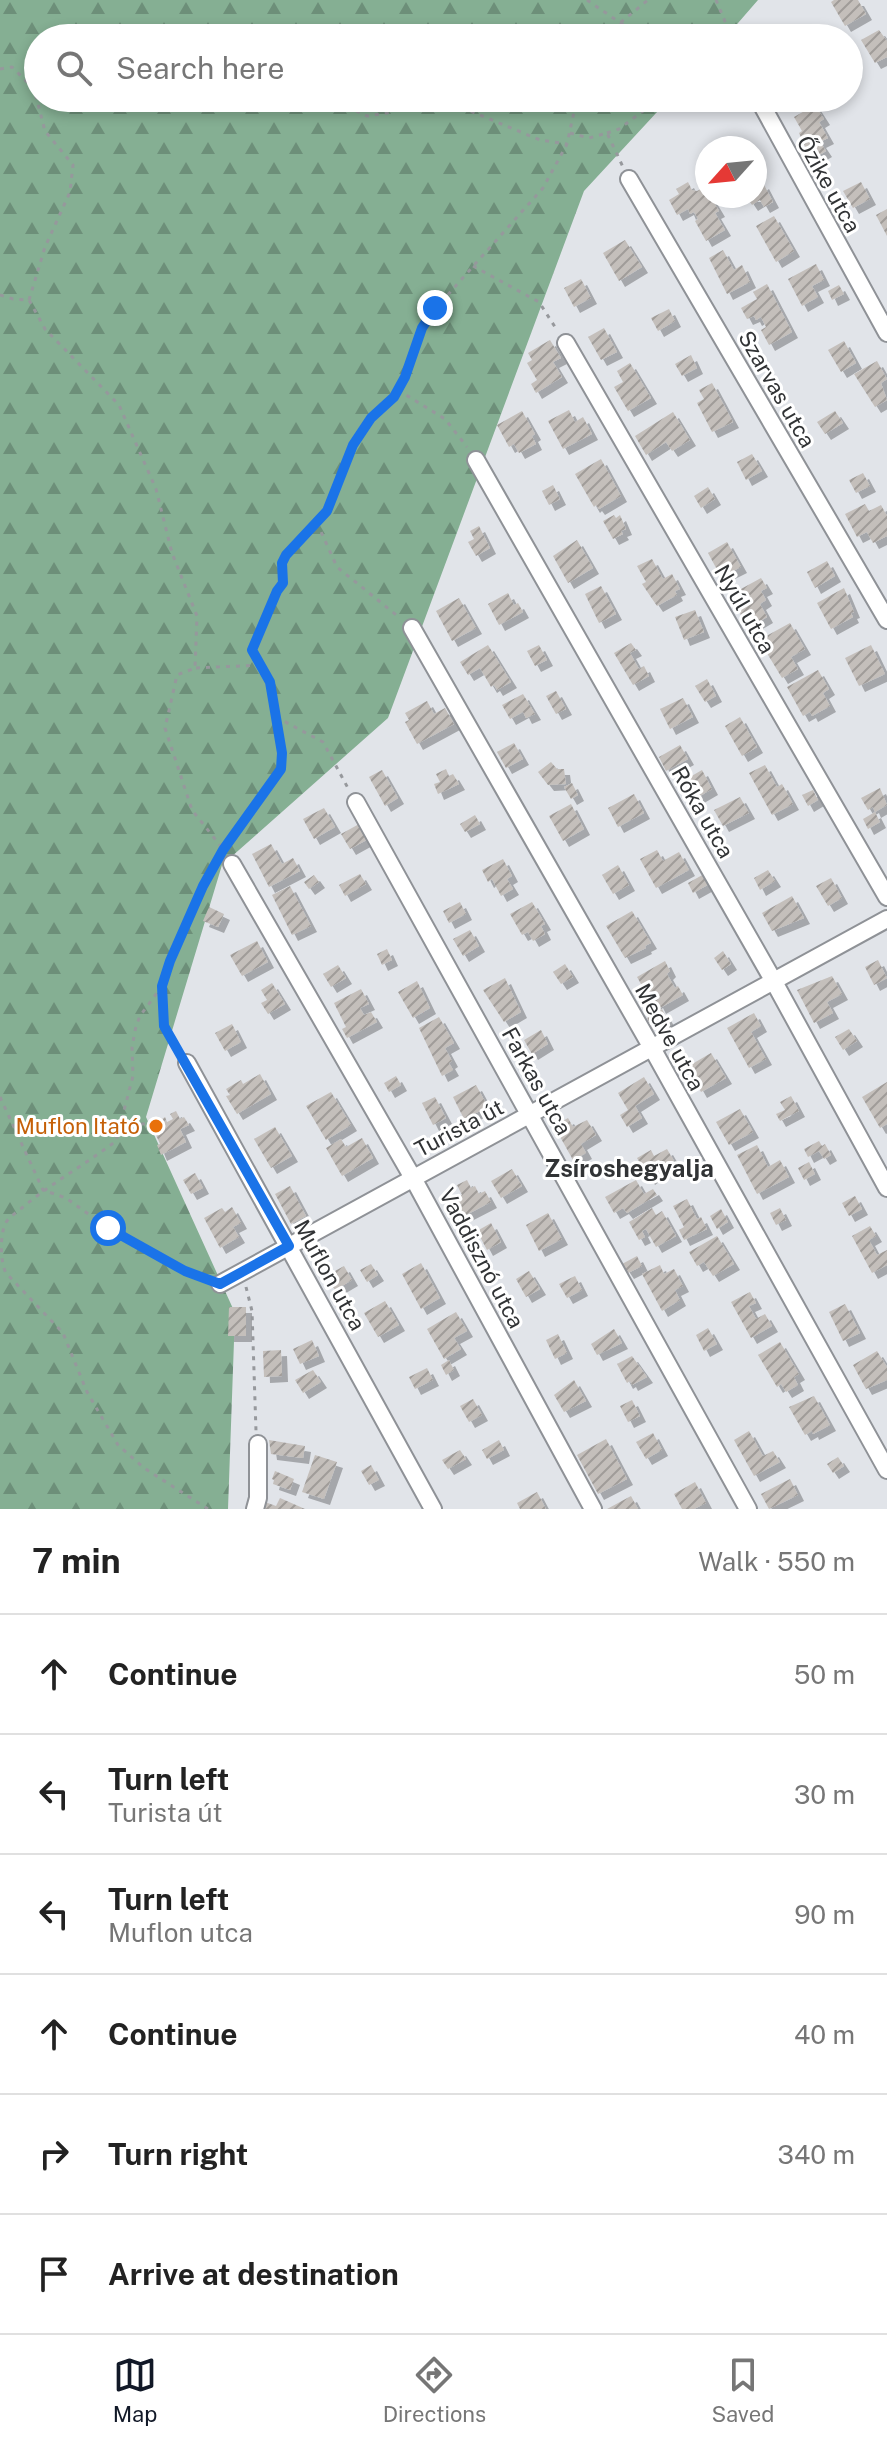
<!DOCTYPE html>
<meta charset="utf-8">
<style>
:root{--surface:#fff;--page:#f2f2f2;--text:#222;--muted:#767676;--line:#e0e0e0;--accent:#111827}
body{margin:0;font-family:"Public Sans",sans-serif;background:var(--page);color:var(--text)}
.compass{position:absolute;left:695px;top:136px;width:72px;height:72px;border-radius:50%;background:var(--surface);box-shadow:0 4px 12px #0003;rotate:243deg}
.stop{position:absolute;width:24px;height:24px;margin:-18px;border:6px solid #1a73e8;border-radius:50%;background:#fff}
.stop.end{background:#1a73e8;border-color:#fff;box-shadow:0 2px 8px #0008}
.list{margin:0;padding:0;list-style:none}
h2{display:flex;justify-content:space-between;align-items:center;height:104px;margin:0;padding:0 32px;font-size:34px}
h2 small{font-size:26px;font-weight:400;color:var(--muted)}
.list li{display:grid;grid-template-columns:52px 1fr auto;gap:24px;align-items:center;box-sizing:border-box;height:120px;padding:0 32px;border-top:2px solid var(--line)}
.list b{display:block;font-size:30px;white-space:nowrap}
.list p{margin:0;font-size:26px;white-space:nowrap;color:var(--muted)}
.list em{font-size:26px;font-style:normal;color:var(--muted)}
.icon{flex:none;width:44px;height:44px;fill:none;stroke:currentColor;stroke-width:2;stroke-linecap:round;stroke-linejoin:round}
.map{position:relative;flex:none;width:887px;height:1509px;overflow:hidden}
.search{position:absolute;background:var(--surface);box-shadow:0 4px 12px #0003;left:24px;right:24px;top:24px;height:88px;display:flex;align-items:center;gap:20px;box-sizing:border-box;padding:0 28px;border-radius:44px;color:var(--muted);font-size:30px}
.sheet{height:824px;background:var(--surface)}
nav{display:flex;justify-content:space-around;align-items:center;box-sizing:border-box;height:112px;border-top:2px solid var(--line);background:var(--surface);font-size:22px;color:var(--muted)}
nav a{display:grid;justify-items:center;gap:4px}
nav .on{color:var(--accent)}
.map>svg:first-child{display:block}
</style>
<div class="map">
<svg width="887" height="1509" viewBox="0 0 887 1509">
<defs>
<pattern id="forest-firs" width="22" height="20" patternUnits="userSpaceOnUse" patternTransform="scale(2)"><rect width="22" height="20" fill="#85af93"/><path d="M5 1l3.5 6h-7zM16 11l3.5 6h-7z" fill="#6d8f79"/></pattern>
<pattern id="building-hatch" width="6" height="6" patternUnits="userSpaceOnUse" patternTransform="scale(2)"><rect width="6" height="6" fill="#c4bfbb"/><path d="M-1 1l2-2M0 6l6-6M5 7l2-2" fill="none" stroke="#a09c99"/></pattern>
<filter id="shadow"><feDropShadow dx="6" dy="6" stdDeviation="0" flood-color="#0004"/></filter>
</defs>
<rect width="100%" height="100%" fill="#e1e4e9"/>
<path fill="url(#forest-firs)" d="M 0,0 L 758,0 L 725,38 L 38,38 L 38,98 L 670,98 L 584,191 L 388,718 L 222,865 L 146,1117 L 235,1313 L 228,1509 L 0,1509 Z"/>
<path fill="url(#building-hatch)" filter="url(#shadow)" d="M 834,0 L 858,0 L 866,14 L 845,26 L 831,2 Z
M 879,30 L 887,41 L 887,57 L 875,63 L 861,40 Z
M 815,105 L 824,119 L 819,122 L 828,138 L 820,142 L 826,151 L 811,160 L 799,133 L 802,131 L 794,117 Z
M 755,179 L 759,186 L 763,183 L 773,202 L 764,207 L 760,200 L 752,205 L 746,196 L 755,196 Z
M 688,182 L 692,190 L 697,191 L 705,187 L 707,196 L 710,196 L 719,211 L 715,213 L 725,230 L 706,241 L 695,221 L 698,219 L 694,212 L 690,214 L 688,209 L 677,215 L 669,200 L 679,194 L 676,189 Z
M 861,182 L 870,199 L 853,208 L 843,191 Z
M 887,209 L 887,236 L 876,215 Z
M 774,216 L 794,251 L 776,262 L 756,226 Z
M 625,240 L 642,267 L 619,281 L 603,253 Z
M 723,250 L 734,270 L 742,265 L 750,282 L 727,294 L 709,258 Z
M 816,264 L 824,280 L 812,286 L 818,297 L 802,306 L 788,279 Z
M 581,279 L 591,298 L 574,307 L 564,288 Z
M 767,284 L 792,332 L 769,345 L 761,330 L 766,327 L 761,317 L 756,320 L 754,316 L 747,319 L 741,308 L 757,299 L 753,292 Z
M 839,285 L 844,294 L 832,300 L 828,291 Z
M 669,309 L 675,321 L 658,331 L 651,318 Z
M 604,328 L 617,352 L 601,360 L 588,337 Z
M 550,340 L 561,358 L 553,362 L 562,377 L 536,393 L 531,384 L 537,380 L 527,363 L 532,360 L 528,353 Z
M 844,341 L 856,363 L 841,372 L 828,350 Z
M 691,355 L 697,368 L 682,376 L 675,364 Z
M 877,361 L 887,379 L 881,383 L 887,400 L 875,407 L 854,374 Z
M 630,363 L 651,398 L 628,411 L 614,387 L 623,382 L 617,371 Z
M 712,383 L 733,422 L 712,432 L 697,403 L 704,399 L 699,390 Z
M 569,410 L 575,422 L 583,417 L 592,434 L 563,449 L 548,421 Z
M 522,411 L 535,434 L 532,436 L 536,444 L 519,453 L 514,444 L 509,447 L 497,425 Z
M 835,411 L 843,423 L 825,434 L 817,422 Z
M 673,412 L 690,440 L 672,451 L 666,442 L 646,455 L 635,436 Z
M 752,454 L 762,471 L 746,480 L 737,462 Z
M 601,459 L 621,496 L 599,509 L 596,505 L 594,507 L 575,474 Z
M 863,473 L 870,486 L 856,493 L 849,480 Z
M 553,485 L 560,499 L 549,505 L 542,491 Z
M 708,487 L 715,499 L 701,508 L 694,496 Z
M 865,504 L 869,511 L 881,505 L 887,516 L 887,536 L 873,543 L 867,532 L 857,537 L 845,514 Z
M 614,515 L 616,518 L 620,515 L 626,529 L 621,531 L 623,534 L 613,539 L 603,521 Z
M 479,526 L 490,548 L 476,556 L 468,542 L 474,539 L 470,531 Z
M 577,540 L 593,568 L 568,583 L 553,556 Z
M 727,542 L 741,567 L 721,577 L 708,553 Z
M 652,559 L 663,579 L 672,574 L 680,589 L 675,591 L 677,595 L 657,606 L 642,584 L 646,582 L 637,566 Z
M 827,561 L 835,576 L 815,588 L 807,572 Z
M 761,578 L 767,588 L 761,591 L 766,600 L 760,604 L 767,617 L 748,628 L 730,595 Z
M 601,586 L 616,614 L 599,623 L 585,594 Z
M 844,588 L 854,612 L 851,613 L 853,617 L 831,629 L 817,603 Z
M 508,593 L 514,605 L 518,603 L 523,612 L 499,625 L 488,604 Z
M 459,598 L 476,628 L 452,641 L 436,611 Z
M 695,610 L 704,632 L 684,640 L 675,617 Z
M 790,623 L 805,649 L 791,657 L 798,669 L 782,678 L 759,640 Z
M 631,643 L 636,650 L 630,653 L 639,669 L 644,666 L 649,676 L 633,685 L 614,653 Z
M 488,645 L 511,682 L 497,690 L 494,685 L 491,687 L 480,668 L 468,675 L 460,662 Z
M 539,645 L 547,660 L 535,666 L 527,651 Z
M 871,645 L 885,674 L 859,686 L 845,658 Z
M 818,670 L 829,689 L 823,693 L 830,706 L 812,716 L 810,712 L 803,716 L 787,687 Z
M 707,679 L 716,696 L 705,702 L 695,686 Z
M 556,691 L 566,709 L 556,714 L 546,696 Z
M 523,694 L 535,714 L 526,718 L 523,712 L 510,719 L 502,705 Z
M 683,698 L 693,717 L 670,729 L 660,709 Z
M 427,701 L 434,714 L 445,708 L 454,724 L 417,744 L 405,722 L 409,720 L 405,713 Z
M 740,717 L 757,747 L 742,756 L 725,726 Z
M 514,743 L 523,759 L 506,768 L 497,752 Z
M 680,745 L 688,759 L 666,771 L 659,757 Z
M 551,762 L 557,769 L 564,769 L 566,784 L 548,785 L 538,772 Z
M 765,765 L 777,787 L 782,784 L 793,804 L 772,815 L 749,773 Z
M 446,769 L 449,776 L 453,774 L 459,784 L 438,794 L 434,784 L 440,782 L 436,774 Z
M 382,770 L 398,798 L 385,806 L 369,777 Z
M 702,770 L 712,789 L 693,800 L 683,781 Z
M 572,783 L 578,795 L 571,799 L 564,787 Z
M 880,788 L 887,805 L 875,812 L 873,807 L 868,810 L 861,798 Z
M 813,790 L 818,800 L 808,806 L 802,795 Z
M 634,794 L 644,813 L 618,827 L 608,808 Z
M 740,797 L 749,813 L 723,826 L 714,810 Z
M 571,804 L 584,829 L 563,841 L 549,816 Z
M 324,808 L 335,827 L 314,839 L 303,819 Z
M 875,812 L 880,822 L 868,829 L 863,819 Z
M 475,815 L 480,824 L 465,832 L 460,824 Z
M 361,823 L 370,838 L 350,849 L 341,834 Z
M 271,844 L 282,864 L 293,858 L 300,871 L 269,887 L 252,854 Z
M 657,850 L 663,861 L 679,852 L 689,870 L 656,888 L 640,859 Z
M 503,859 L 512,876 L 507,879 L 513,889 L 501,896 L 492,879 L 488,882 L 482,870 Z
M 618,865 L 629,885 L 613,894 L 602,875 Z
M 768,870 L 775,881 L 760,890 L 754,878 Z
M 706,873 L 711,883 L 693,893 L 688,883 Z
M 360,874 L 366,884 L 345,896 L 339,885 Z
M 314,875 L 319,882 L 309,889 L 304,882 Z
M 831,878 L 842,898 L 828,906 L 816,886 Z
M 290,886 L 311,926 L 292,935 L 272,895 Z
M 792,896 L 804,918 L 772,931 L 762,913 Z
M 460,902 L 466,914 L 449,923 L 443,911 Z
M 532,902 L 545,924 L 541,926 L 545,934 L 533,941 L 528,932 L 522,935 L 510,914 Z
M 209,907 L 224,914 L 218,927 L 203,921 Z
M 632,911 L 651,943 L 645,946 L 646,948 L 625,958 L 606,926 Z
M 470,930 L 479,946 L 463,956 L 453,939 Z
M 257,941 L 268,962 L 242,976 L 230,955 Z
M 387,949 L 392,960 L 382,965 L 377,954 Z
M 723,951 L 731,964 L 722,970 L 714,958 Z
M 878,960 L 887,978 L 874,985 L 865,967 Z
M 665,961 L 670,971 L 667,974 L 675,988 L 678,986 L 683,995 L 660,1008 L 657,1002 L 653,1005 L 637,977 Z
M 565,964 L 573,977 L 561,984 L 553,972 Z
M 338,965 L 346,978 L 331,987 L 323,974 Z
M 832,976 L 842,994 L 827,1002 L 833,1013 L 814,1023 L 797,990 Z
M 505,978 L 521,1012 L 504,1022 L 483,990 Z
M 417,981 L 430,1008 L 413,1018 L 398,992 Z
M 272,983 L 285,1004 L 268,1014 L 261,1003 L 267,1000 L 261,990 Z
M 361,989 L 369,1004 L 360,1008 L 364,1015 L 371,1012 L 377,1022 L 347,1038 L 342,1029 L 346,1027 L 334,1003 Z
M 662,1009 L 669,1022 L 653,1030 L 647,1018 Z
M 754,1013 L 761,1026 L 751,1032 L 766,1059 L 749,1068 L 727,1028 Z
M 439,1017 L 454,1043 L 445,1048 L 452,1061 L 449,1063 L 453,1070 L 442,1076 L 419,1028 Z
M 232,1024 L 241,1042 L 225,1051 L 215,1033 Z
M 849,1029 L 857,1041 L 843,1050 L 835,1037 Z
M 541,1030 L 548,1044 L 532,1054 L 524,1040 Z
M 711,1053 L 726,1078 L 701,1092 L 687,1067 Z
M 260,1074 L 271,1094 L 237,1114 L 226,1096 L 230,1095 L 226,1089 L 241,1080 L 243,1084 Z
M 396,1076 L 401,1085 L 389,1092 L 384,1083 Z
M 644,1077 L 654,1094 L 635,1106 L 642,1118 L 627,1127 L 620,1115 L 628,1110 L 618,1093 Z
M 887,1082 L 887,1124 L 880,1128 L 862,1097 Z
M 476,1085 L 488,1107 L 464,1119 L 453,1097 Z
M 331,1092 L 351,1125 L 326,1140 L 306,1106 Z
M 791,1096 L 799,1111 L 780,1121 L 776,1114 L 785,1110 L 780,1102 Z
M 435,1097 L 446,1118 L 433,1125 L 422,1103 Z
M 740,1109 L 753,1132 L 729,1145 L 716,1122 Z
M 176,1111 L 180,1119 L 184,1117 L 189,1125 L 180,1129 L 186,1142 L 161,1155 L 157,1145 L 160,1144 L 152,1126 L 165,1117 L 167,1122 L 173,1119 L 170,1114 Z
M 568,1118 L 573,1127 L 587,1120 L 596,1135 L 581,1144 L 586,1153 L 573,1160 L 554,1126 Z
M 275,1127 L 292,1156 L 271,1168 L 254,1139 Z
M 362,1138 L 373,1158 L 342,1176 L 326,1148 L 341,1139 L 346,1147 Z
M 819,1141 L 822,1146 L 825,1144 L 831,1155 L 824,1159 L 819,1151 L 808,1157 L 804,1149 Z
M 757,1145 L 768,1167 L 780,1160 L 789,1177 L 757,1194 L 737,1155 Z
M 667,1149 L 674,1161 L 649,1179 L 637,1158 L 651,1150 L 654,1156 Z
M 809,1162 L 815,1174 L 804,1180 L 798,1168 Z
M 512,1169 L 522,1186 L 501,1198 L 491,1181 Z
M 195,1173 L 203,1188 L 191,1194 L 183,1180 Z
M 467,1180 L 471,1188 L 475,1186 L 479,1194 L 485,1191 L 491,1202 L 462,1217 L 454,1200 L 462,1195 L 457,1185 Z
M 636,1180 L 644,1194 L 653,1189 L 657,1195 L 627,1213 L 623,1208 L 614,1213 L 605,1197 Z
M 290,1186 L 306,1216 L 291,1224 L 275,1194 Z
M 855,1196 L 862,1209 L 849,1216 L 842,1203 Z
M 687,1199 L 697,1219 L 701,1217 L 707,1229 L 684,1240 L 679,1230 L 684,1227 L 673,1206 Z
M 232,1207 L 241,1223 L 233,1227 L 239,1237 L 220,1248 L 204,1218 L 222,1208 L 225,1212 Z
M 652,1208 L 656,1215 L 662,1211 L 676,1236 L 656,1247 L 646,1229 L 642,1231 L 645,1237 L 639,1240 L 629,1222 Z
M 780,1208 L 786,1220 L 776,1225 L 770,1213 Z
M 721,1209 L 728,1222 L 717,1229 L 710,1216 Z
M 548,1213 L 562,1239 L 539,1251 L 526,1225 Z
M 491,1223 L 501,1242 L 487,1250 L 477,1231 Z
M 870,1226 L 876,1236 L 869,1240 L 877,1255 L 887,1250 L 887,1265 L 872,1273 L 852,1236 Z
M 717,1236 L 734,1264 L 713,1276 L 704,1262 L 697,1266 L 689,1252 Z
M 637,1256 L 642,1266 L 628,1273 L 622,1264 Z
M 421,1263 L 440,1298 L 421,1309 L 402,1274 Z
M 371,1264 L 378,1275 L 367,1282 L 360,1270 Z
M 660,1265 L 664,1274 L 674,1269 L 683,1286 L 675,1290 L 680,1300 L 662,1311 L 642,1274 Z
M 344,1266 L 352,1280 L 335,1290 L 326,1276 Z
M 529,1271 L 540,1289 L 526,1297 L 516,1279 Z
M 575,1276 L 582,1290 L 567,1298 L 559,1284 Z
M 750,1292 L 756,1303 L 749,1306 L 756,1319 L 765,1314 L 772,1326 L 751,1338 L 731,1302 Z
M 385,1301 L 399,1325 L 378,1337 L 364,1313 Z
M 845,1304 L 860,1333 L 843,1341 L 829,1312 Z
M 229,1307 L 246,1307 L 246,1336 L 228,1336 Z
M 456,1312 L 467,1331 L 454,1338 L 461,1349 L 444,1359 L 427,1329 Z
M 708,1328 L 717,1344 L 704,1351 L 696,1335 Z
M 614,1329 L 622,1343 L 597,1355 L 591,1344 Z
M 558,1334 L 567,1353 L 555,1359 L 546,1340 Z
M 312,1340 L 319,1356 L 300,1364 L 293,1349 Z
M 780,1342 L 799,1374 L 794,1377 L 798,1385 L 786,1392 L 781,1384 L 777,1387 L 758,1355 Z
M 281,1350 L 282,1376 L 264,1377 L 263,1351 Z
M 877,1351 L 887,1367 L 887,1380 L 866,1389 L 853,1365 Z
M 632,1356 L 647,1377 L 632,1385 L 630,1381 L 627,1383 L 617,1364 Z
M 449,1360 L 454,1370 L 446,1375 L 441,1365 Z
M 427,1368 L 433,1380 L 415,1389 L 409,1377 Z
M 313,1370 L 321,1382 L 303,1393 L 295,1380 Z
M 574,1380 L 586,1401 L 564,1412 L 554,1395 Z
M 814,1396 L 830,1425 L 813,1434 L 812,1431 L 805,1435 L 789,1407 Z
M 473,1399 L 482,1415 L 469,1422 L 460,1406 Z
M 632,1400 L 640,1416 L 628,1422 L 620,1406 Z
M 749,1431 L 763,1456 L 773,1451 L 780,1462 L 754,1476 L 734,1440 Z
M 653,1433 L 662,1450 L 646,1459 L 636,1442 Z
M 606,1439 L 627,1479 L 598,1494 L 577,1455 Z
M 269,1440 L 305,1446 L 303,1458 L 271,1454 Z
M 499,1440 L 504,1450 L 487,1459 L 482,1450 Z
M 460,1450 L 466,1459 L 448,1469 L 442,1460 Z
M 315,1455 L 337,1462 L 324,1499 L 302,1492 Z
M 838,1457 L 844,1466 L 833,1473 L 827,1464 Z
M 371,1465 L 379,1480 L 369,1485 L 361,1471 Z
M 275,1471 L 294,1479 L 290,1490 L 273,1484 L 274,1480 L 272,1479 Z
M 790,1479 L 798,1495 L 769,1509 L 761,1494 Z
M 695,1482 L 706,1503 L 694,1509 L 682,1509 L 674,1494 Z
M 537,1492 L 546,1509 L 520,1509 L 517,1503 Z
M 631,1496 L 638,1509 L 607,1509 Z
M 280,1498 L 305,1509 L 262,1509 L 265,1502 L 276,1506 Z"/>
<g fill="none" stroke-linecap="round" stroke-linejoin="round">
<g stroke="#8f9297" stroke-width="20">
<path id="minor" d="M 758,98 L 887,333
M 629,179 L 887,620
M 566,343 L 887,897
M 476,460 L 773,980 L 887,1188
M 412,628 L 652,1048 L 887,1470
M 356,802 L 748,1509
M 232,864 L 413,1178 L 593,1509
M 187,1063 L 433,1509
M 220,1284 L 887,919
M 255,1509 L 258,1498 L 258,1444"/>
</g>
<path stroke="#96989c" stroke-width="3" stroke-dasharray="4 6" stroke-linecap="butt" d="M 587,0 L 628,28 L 638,38
M 716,0 L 732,38
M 73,38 L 85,34 L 94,38
M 608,38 L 620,23 L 648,0
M 0,69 L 12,67 L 32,87 L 38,84
M 329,98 L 367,116 L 387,113 L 420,101 L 451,103 L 540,140 L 567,144
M 71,102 L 75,98
M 570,133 L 589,138 L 607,133 L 623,167
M 607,133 L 619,129 L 651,105 L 652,98
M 473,266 L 539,302 L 557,330
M 0,295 L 13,299 L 29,300 L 45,329 L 119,405 L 156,489 L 172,553 L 197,616 L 195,668 L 177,675 L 165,728 L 192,810 L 223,849
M 29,300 L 45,247 L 70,192 L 73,165 L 45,131 L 27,62 L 31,53 L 38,50
M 398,390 L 445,419 L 467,447
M 317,523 L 337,567 L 400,618
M 196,668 L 260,665
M 276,717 L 323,742 L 349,790
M 223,851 L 281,769 L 282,753 L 270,682 L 252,650 L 277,591 L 283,583 L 282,563 L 286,555 L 327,511 L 353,445 L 371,418 L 394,397 L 405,377 L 427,318 L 543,188 L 567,144 L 577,98
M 163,989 L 164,1026 L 179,1050
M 0,1097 L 43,1190 L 66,1198 L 108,1228 L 204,1280
M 121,1127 L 150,1123
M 246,1287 L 252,1311 L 256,1431
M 208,1509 L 144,1468 L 118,1445 L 87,1392 L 63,1333 L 6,1273 C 0,1261 0,1237 5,1224 C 9,1217 17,1212 23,1207 C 53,1182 86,1164 116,1141 L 133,1076 L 132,1047 L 136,1026 L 140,1016 L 162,986 L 180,935 L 203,886 L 217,861"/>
<use href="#minor" stroke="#fff" stroke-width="16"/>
</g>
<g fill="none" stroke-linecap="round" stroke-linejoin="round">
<path stroke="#1a73e8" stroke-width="10" d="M 108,1228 L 185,1271 L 220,1284 L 289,1246 L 164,1026 L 162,986 L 170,961 L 203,886 L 223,850 L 281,769 L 282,753 L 270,682 L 252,650 L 277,591 L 283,583 L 282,563 L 286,555 L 327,511 L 353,445 L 371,418 L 394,397 L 405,377 L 422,328 L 435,308"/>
</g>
<circle fill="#e8710a" stroke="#fff" stroke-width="3" cx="156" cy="1126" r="8"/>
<g text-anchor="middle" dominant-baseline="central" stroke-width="6" stroke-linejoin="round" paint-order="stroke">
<g font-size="22" fill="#313335" stroke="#fff">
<text transform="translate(829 184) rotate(61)">Őzike utca</text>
<text transform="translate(777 389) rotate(60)">Szarvas utca</text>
<text transform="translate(745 609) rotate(60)">Nyúl utca</text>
<text transform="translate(703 812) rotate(60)">Róka utca</text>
<text transform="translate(670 1037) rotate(61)">Medve utca</text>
<text transform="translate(537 1081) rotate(61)">Farkas utca</text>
<text transform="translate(459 1128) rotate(-28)">Turista út</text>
<text transform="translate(482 1258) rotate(62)">Vaddisznó utca</text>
<text transform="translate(330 1275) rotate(61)">Muflon utca</text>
</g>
<g font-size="22" fill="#c56008" stroke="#fff" text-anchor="end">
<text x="140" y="1126">Muflon Itató</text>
</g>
<g font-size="24" font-weight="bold" fill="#313335" stroke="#fff">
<text x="629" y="1168">Zsíroshegyalja</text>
</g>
</g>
</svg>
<svg class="compass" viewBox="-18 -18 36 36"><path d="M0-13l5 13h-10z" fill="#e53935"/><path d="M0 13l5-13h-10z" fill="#767676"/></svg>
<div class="stop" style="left:108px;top:1228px"></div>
<div class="stop end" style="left:435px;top:308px"></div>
<div class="search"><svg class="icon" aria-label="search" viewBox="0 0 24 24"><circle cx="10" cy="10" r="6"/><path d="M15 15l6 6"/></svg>Search here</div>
</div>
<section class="sheet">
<h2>7 min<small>Walk · 550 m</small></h2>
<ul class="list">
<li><svg class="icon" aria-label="ahead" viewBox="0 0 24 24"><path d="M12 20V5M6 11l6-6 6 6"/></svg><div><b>Continue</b></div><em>50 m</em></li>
<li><svg class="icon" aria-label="left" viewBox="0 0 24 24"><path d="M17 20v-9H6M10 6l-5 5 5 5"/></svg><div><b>Turn left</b><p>Turista út</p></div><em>30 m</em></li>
<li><svg class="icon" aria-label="left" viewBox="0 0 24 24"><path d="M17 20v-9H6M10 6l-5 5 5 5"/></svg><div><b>Turn left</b><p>Muflon utca</p></div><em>90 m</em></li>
<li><svg class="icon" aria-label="ahead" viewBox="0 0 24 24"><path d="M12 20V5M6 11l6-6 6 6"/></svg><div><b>Continue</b></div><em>40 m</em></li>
<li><svg class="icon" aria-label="right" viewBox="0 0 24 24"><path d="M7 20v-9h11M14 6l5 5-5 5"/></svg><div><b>Turn right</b></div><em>340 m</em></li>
<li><svg class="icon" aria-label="arrive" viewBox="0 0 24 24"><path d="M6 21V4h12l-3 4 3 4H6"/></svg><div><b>Arrive at destination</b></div></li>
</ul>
</section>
<nav>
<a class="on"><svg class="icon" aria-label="map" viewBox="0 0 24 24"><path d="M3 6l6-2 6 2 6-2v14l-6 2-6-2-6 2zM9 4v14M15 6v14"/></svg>Map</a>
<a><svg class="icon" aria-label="directions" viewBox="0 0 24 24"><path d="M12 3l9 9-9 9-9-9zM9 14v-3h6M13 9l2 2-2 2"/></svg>Directions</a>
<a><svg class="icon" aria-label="saved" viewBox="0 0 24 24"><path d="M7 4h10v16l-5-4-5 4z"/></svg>Saved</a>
</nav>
